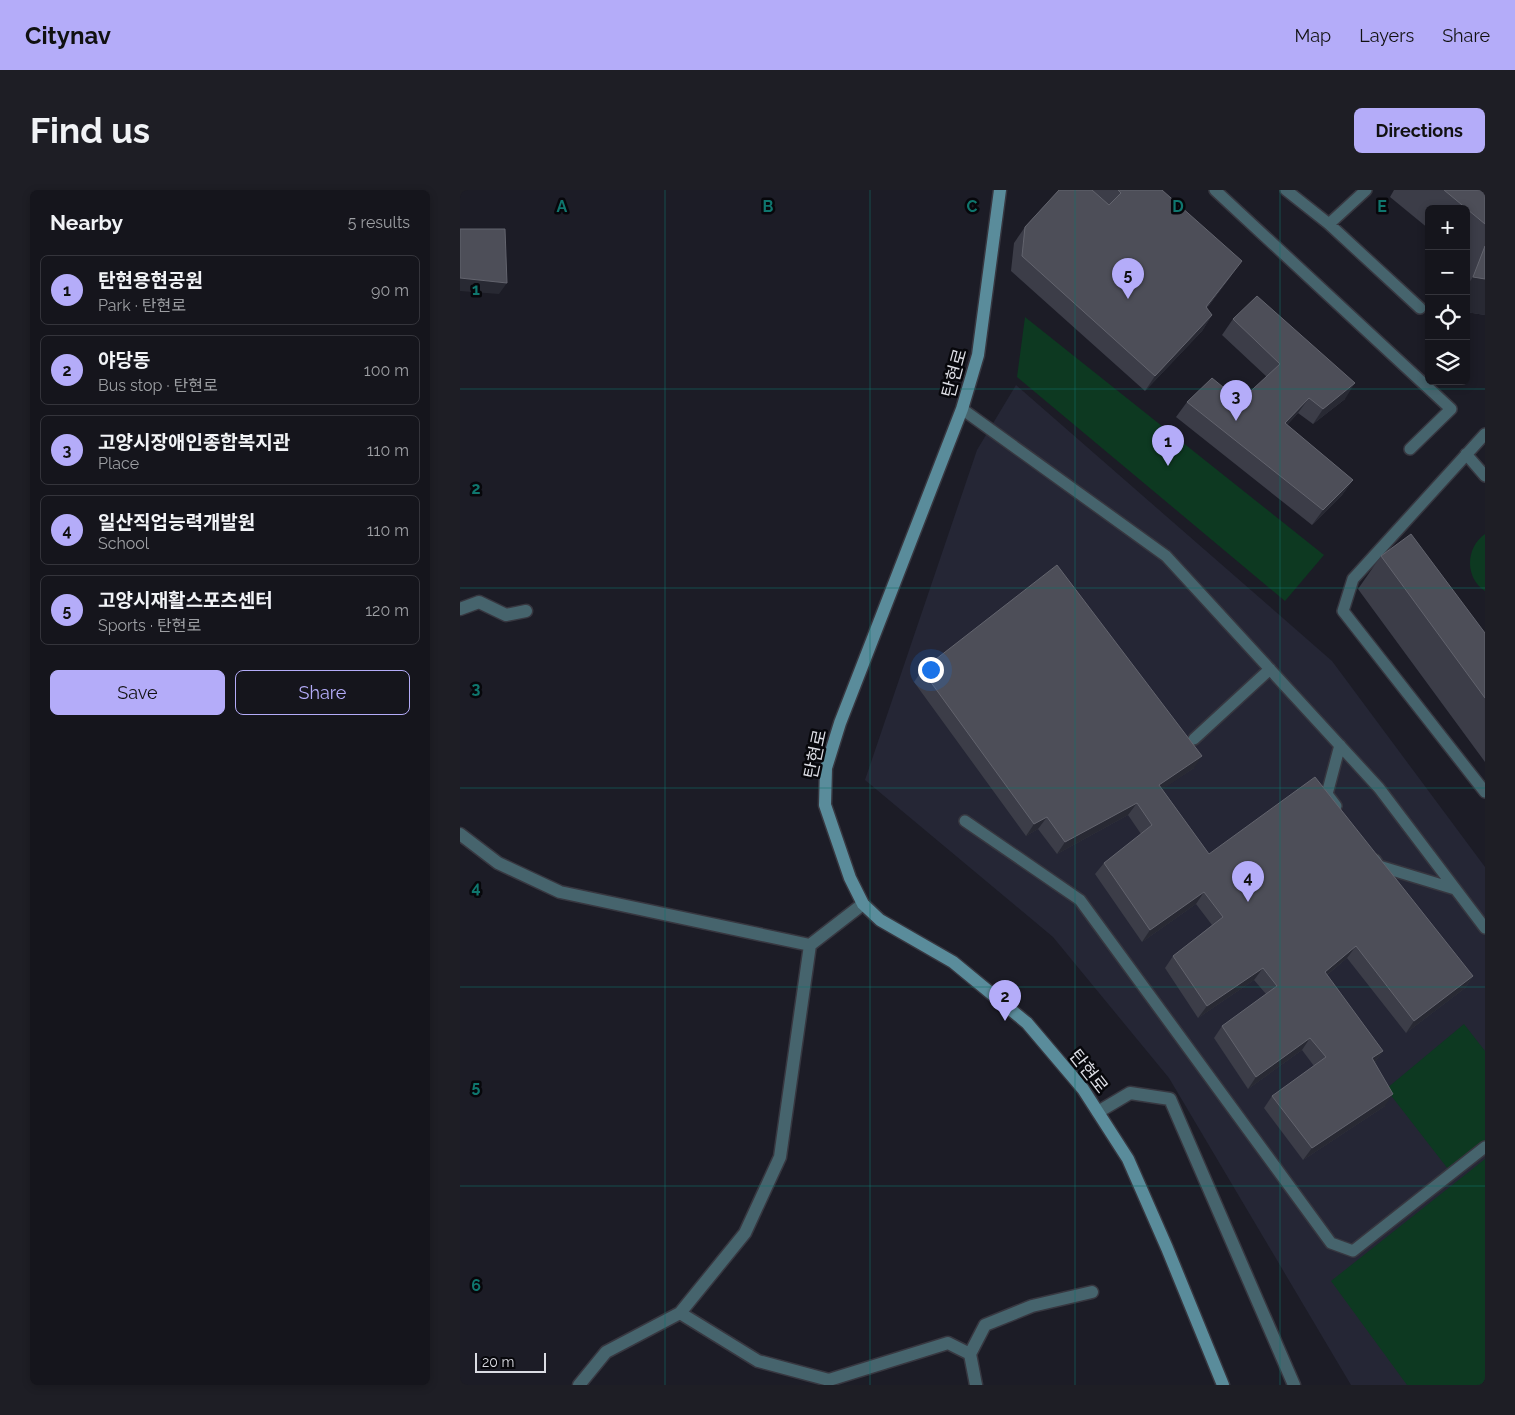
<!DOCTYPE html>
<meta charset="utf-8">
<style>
:root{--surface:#15151c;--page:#1e1e25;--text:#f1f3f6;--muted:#9d9fa3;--line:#34343b;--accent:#b4acf9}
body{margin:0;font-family:Raleway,"Noto Sans KR",sans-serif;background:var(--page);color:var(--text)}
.controls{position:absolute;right:15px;top:15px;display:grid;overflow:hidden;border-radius:8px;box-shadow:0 2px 8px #0003}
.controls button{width:45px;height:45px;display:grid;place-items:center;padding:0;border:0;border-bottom:1px solid var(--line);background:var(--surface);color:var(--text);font:25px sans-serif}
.scale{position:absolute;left:15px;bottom:12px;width:71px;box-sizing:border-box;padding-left:5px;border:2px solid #dbdce3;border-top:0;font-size:14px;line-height:18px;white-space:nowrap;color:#dbdce3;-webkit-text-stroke:4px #07070b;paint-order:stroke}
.you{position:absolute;left:470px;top:479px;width:18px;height:18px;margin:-12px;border:4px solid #fff;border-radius:50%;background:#1a73e8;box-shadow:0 0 0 8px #1a73e833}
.badge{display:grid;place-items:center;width:32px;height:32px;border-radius:50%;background:var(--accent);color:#111;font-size:16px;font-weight:700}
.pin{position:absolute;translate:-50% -41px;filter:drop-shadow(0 1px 2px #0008)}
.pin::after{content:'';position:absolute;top:26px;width:18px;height:15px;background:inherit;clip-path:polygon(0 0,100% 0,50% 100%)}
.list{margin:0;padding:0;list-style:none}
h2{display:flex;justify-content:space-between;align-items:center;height:65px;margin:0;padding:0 20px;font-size:21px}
h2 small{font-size:16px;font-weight:400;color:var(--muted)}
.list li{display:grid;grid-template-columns:32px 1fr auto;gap:15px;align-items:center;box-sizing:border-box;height:70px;margin:0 10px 10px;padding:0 10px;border:1px solid var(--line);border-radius:8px}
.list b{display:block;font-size:19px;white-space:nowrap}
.list p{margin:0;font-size:16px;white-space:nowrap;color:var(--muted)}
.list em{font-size:16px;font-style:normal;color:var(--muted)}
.actions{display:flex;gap:10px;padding:15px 20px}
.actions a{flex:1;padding:11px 0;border:1px solid var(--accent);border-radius:8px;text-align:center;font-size:18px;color:var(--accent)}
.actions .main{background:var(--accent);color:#111}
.icon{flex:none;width:28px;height:28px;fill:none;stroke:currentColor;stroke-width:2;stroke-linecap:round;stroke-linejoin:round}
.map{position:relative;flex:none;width:1025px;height:1195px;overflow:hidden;border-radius:8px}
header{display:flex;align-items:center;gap:30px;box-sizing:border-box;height:70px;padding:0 25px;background:var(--accent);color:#111}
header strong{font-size:24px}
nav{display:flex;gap:28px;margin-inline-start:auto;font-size:18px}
.intro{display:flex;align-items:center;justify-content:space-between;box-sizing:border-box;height:120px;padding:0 30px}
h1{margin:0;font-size:35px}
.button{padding:12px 22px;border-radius:8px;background:var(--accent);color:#111;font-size:18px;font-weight:700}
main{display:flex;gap:30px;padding:0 30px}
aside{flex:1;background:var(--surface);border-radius:8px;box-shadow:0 2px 8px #0003}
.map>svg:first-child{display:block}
</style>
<header>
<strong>Citynav</strong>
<nav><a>Map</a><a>Layers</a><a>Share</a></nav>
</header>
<div class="intro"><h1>Find us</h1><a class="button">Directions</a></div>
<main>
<aside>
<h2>Nearby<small>5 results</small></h2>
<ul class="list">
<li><span class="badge">1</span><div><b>탄현용현공원</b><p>Park · 탄현로</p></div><em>90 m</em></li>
<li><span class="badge">2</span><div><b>야당동</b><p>Bus stop · 탄현로</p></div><em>100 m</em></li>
<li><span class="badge">3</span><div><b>고양시장애인종합복지관</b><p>Place</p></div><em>110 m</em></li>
<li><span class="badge">4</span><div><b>일산직업능력개발원</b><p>School</p></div><em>110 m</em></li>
<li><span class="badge">5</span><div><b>고양시재활스포츠센터</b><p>Sports · 탄현로</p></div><em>120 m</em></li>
</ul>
<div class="actions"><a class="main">Save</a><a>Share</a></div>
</aside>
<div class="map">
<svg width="1025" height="1195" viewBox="0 0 1025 1195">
<rect width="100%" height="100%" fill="#1c1c26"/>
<path fill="#252635" d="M 556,195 L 872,471 L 1025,677 L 1025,1195 L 891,1195 L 709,888 L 593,747 L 405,590 L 517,260 Z"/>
<path fill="#0d3921" d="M 565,127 L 864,365 L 825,411 L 557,187 Z
M 1025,344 L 1025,401 C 1005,388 1005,358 1025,344 Z
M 1004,834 L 1025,861 L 1025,951 L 988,979 L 926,899 Z
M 1025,969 L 1025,1195 L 947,1195 L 871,1091 Z"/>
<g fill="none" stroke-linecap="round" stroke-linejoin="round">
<g stroke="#373740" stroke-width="14">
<path id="service" d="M 755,0 L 991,219 L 950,259
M 826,0 L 869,34 L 960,118
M 869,34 L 906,0
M 502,219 L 706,366 L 919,598 L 1025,738
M 1025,244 L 893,389 L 883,421 L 1025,602
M 1006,264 L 1025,286
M 734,549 L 810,479
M 876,616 L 867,604 L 880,555
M 505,631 L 620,710 L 871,1053 L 893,1061 L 1025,957
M 915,670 L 919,676 L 995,699"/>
</g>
<g stroke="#373740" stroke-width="15">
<path id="minor" d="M 0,419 L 19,412 L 46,425 L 66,421
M 0,644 L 38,673 L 100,702 L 350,755 L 403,714
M 638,922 L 670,903 L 710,909 L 834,1195
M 220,1123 L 298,1171 L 369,1190 L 488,1153 L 510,1164 L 516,1195
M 510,1164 L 525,1135 L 572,1116 L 632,1102
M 119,1195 L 146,1162 L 220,1123 L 285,1043 L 320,967 L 350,755"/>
</g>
<g stroke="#373740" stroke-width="15">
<path id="secondary" d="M 540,0 L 518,165 L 502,219 L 380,533 L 366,578 L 365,615 L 390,688 L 403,714 L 420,730 L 493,772 L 567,833 L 623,899 L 668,969 L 707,1058 L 763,1195"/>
</g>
<use href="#service" stroke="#46646d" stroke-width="11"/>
<use href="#minor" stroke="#46646d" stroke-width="12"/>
<use href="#secondary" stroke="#5a8c9b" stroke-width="12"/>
</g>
<path fill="#3c3d48" d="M 599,0 L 702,0 L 771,86 L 747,118 L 752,125 L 742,141 L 685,201 L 551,81 L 554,53 L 565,37 Z
M 934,0 L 1025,0 L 1025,125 L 1006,122 L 1006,78 L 1009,72 L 1006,70 L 1006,19 L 969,19 L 969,39 L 930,7 Z
M 773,129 L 885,209 L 853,234 L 838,223 L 827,235 L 893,290 L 882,305 L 852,335 L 716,227 L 727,212 L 780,211 L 807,187 L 762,145 Z
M 921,366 L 1025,443 L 1025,572 L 898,399 Z
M 462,480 L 734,578 L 702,599 L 749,664 L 1013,786 L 1005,798 L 946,843 L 887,768 L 867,785 L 923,861 L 915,872 L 925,916 L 843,970 L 804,918 L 812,906 L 854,876 L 842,860 L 788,899 L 754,848 L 762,836 L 806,804 L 794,790 L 738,828 L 705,778 L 713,766 L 752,735 L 736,714 L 682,752 L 635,684 L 644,673 L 681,644 L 668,625 L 597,664 L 578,639 L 566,646 L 454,492 Z"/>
<path fill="#282933" d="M 782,71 L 771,86 L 735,133 L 746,117 Z
M 1013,87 L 1025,89 L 1025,125 L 1006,122 L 1006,97 Z
M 0,88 L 47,93 L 39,104 L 0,101 Z
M 752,125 L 742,141 L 685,201 L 695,186 Z
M 895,193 L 885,209 L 853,234 L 863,219 Z
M 849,208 L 838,223 L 815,248 L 825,233 Z
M 893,290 L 882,305 L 852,335 L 863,320 Z
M 742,566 L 734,578 L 691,607 L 699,595 Z
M 677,613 L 668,625 L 597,664 L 605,652 Z
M 587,627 L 578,639 L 566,646 L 574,634 Z
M 744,702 L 736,714 L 682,752 L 690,740 Z
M 896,756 L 887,768 L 857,793 L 865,782 Z
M 803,778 L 794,790 L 738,828 L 747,816 Z
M 1013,786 L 1005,798 L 946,843 L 954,831 Z
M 850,848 L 842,860 L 788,899 L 796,887 Z
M 923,861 L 915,872 L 912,868 Z
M 933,904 L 925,916 L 843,970 L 852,958 Z"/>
<path fill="#4d4e58" stroke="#63646e" d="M 599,0 L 632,0 L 649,15 L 661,3 L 658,0 L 702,0 L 782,71 L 746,117 L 752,125 L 695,186 L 562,66 L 565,37 Z
M 984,0 L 1025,0 L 1025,34 Z
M 0,39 L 45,39 L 47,93 L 0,88 Z
M 1025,56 L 1025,89 L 1013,87 Z
M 797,106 L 895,193 L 863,219 L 849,208 L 825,233 L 893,290 L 863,320 L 727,212 L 752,188 L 780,211 L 820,174 L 773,129 Z
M 951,344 L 1025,443 L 1025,508 L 921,366 Z
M 597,375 L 742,566 L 699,595 L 749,664 L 855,587 L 1013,786 L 954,831 L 896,756 L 865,782 L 923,861 L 912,868 L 933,904 L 852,958 L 812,906 L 866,867 L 850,848 L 796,887 L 762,836 L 817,796 L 803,778 L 747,816 L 713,766 L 763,727 L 744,702 L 690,740 L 644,673 L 692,635 L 677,613 L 605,652 L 587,627 L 574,634 L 462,480 Z"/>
<path fill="none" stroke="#0f766e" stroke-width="1" stroke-opacity="0.55" d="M 205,0 L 205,1195M 410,0 L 410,1195M 615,0 L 615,1195M 820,0 L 820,1195M 0,199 L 1025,199M 0,398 L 1025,398M 0,598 L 1025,598M 0,797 L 1025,797M 0,996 L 1025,996"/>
<g text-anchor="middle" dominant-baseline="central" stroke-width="5" stroke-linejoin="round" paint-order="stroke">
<g font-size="18" fill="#dbdce3" stroke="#07070b">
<text transform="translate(494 183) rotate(-75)">탄현로</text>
<text transform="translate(355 564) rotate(-78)">탄현로</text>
<text transform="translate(629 881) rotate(52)">탄현로</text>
</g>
</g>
<g font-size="16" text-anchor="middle" font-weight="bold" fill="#0f766e" stroke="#07070b" stroke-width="5" stroke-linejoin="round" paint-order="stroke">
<text x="102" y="22">A</text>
<text x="308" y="22">B</text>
<text x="512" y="22">C</text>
<text x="718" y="22">D</text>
<text x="922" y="22">E</text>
<text x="16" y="105">1</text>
<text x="16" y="304">2</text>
<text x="16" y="504">3</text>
<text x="16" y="703">4</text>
<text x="16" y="902">5</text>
<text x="16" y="1101">6</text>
</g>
</svg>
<div class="controls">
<button>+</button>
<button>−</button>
<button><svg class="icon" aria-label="locate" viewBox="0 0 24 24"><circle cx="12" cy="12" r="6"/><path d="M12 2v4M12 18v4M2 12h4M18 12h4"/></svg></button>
<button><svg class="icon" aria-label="layers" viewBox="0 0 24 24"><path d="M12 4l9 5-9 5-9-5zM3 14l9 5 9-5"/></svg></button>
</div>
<div class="scale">20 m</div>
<div class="you"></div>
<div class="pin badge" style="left:708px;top:276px">1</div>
<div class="pin badge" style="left:545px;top:831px">2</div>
<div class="pin badge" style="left:776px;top:231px">3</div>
<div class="pin badge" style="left:788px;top:712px">4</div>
<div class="pin badge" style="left:668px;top:109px">5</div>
</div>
</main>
